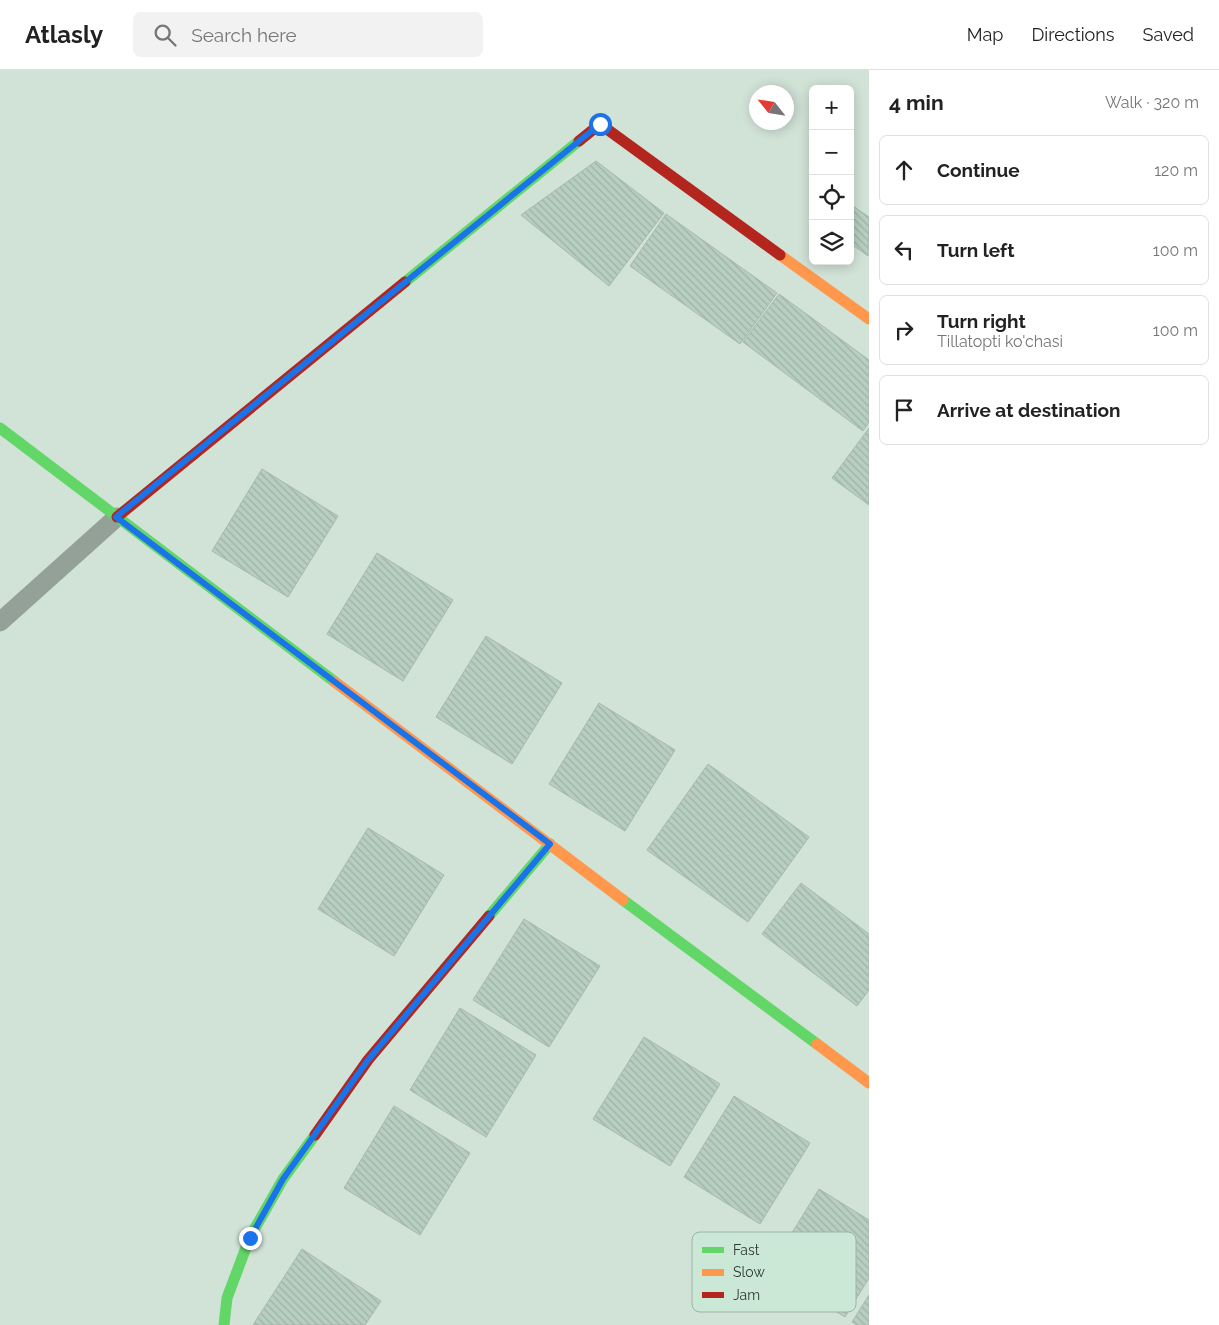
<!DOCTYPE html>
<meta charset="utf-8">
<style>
:root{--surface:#fff;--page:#f2f2f2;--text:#222;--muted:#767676;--line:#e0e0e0}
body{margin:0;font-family:Raleway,sans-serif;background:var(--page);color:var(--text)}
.controls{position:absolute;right:15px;top:15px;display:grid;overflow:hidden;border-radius:8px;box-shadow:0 2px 12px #0003}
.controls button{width:45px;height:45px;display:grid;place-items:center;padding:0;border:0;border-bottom:1px solid var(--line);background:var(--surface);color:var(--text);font:25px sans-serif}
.compass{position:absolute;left:749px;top:15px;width:45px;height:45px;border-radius:50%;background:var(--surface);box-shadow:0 2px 12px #0003;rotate:300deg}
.stop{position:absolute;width:15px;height:15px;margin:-11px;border:4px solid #1a73e8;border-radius:50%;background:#fff}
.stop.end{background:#1a73e8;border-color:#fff;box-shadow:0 1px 5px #0008}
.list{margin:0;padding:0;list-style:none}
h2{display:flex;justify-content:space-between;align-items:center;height:65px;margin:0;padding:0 20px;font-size:21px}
h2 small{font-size:16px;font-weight:400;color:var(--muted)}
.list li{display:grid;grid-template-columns:32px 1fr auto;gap:15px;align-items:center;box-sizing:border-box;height:70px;margin:0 10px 10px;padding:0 10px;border:1px solid var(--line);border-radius:8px}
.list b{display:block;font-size:19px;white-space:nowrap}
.list p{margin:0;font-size:16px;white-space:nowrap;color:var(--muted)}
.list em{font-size:16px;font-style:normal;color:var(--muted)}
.icon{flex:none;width:28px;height:28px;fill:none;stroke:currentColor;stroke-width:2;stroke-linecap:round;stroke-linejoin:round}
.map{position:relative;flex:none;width:869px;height:1255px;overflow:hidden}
header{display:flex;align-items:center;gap:30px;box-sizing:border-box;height:70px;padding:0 25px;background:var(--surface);border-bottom:1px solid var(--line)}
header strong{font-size:24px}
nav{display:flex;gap:28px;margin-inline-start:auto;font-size:18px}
.search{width:350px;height:45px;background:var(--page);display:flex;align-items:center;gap:12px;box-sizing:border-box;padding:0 18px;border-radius:8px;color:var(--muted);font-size:19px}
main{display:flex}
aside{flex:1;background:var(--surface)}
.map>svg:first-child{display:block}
</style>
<header>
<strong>Atlasly</strong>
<div class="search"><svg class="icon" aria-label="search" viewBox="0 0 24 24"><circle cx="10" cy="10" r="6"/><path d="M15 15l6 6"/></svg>Search here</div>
<nav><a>Map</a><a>Directions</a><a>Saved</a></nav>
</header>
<main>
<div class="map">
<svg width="869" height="1255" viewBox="0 0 869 1255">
<defs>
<pattern id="building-back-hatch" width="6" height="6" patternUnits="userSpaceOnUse" patternTransform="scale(1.25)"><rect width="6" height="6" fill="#b7cfc0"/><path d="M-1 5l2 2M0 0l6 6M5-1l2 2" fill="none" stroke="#9eb2a5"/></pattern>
</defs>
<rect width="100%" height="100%" fill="#d1e2d7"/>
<path fill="url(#building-back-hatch)" stroke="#aab7af" d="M 596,91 L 664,143 L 609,216 L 521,145 Z
M 850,134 L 869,147 L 868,186 L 850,173 Z
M 666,144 L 777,223 L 740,274 L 630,196 Z
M 779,224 L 869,290 L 869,352 L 863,361 L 743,272 Z
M 869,358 L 869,435 L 832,408 Z
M 262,399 L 338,446 L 288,527 L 212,481 Z
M 377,483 L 453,530 L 403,611 L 327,564 Z
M 486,566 L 562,613 L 512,694 L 436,647 Z
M 599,633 L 675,680 L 625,761 L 549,714 Z
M 708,694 L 809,767 L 748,852 L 647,780 Z
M 368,758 L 444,805 L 394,886 L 318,839 Z
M 801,813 L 869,864 L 869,920 L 857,936 L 762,864 Z
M 524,849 L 600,896 L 549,977 L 473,930 Z
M 460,938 L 536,985 L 486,1067 L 410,1020 Z
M 644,967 L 720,1014 L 670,1096 L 593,1049 Z
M 734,1026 L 810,1073 L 760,1154 L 684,1107 Z
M 394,1036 L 470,1083 L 420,1165 L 344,1118 Z
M 819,1119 L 869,1150 L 869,1208 L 845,1247 L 769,1200 Z
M 302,1179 L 381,1231 L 365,1255 L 253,1255 Z
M 869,1225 L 869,1255 L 857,1255 L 852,1252 Z"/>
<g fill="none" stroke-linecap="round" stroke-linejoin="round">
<path stroke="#93a198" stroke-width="19" d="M 0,552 L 117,447"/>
<path stroke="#63d668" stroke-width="11" d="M 405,212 L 579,71
M 0,358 L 335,612
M 623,830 L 817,974
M 489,846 L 550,774
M 224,1255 L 227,1228 L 250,1167 L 283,1109 L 315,1065"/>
<path stroke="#ff974d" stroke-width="11" d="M 780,185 L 869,249
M 335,612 L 623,830
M 817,974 L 869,1013"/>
<path stroke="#b3261e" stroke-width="11" d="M 579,71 L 600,54 L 780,185
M 117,447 L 405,212
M 315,1065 L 368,990 L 489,846"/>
</g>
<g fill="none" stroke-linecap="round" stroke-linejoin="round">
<path stroke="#1a73e8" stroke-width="6" d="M 250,1168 L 283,1109 L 368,990 L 550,774 L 116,447 L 600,54"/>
</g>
<rect x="692" y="1162" width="164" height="80" rx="8" fill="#cbe8d6" stroke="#9cb4a5" stroke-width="1"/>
<rect x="702" y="1177" width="22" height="6" fill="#63d668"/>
<rect x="702" y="1199" width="22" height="7" fill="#ff974d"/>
<rect x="702" y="1222" width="22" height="6" fill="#b3261e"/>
<g font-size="14" fill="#2e3932">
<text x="733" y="1185">Fast</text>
<text x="733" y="1207">Slow</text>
<text x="733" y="1230">Jam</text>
</g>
</svg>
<div class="controls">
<button>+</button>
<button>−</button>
<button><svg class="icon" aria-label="locate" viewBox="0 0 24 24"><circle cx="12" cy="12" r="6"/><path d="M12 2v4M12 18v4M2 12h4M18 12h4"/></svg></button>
<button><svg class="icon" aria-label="layers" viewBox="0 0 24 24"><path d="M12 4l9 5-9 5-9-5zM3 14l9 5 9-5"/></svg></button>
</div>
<svg class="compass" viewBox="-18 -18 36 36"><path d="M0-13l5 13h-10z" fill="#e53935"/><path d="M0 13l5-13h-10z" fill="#767676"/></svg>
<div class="stop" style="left:600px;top:54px"></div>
<div class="stop end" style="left:250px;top:1168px"></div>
</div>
<aside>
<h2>4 min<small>Walk · 320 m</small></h2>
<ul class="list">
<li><svg class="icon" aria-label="ahead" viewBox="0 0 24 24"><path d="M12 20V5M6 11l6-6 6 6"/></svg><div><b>Continue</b></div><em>120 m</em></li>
<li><svg class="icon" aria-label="left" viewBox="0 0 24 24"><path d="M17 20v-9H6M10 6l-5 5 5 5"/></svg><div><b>Turn left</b></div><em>100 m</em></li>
<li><svg class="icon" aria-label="right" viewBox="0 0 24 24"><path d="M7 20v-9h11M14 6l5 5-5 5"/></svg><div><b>Turn right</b><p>Tillatopti ko'chasi</p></div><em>100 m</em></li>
<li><svg class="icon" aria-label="arrive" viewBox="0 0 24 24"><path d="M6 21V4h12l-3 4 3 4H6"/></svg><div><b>Arrive at destination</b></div></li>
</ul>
</aside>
</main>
